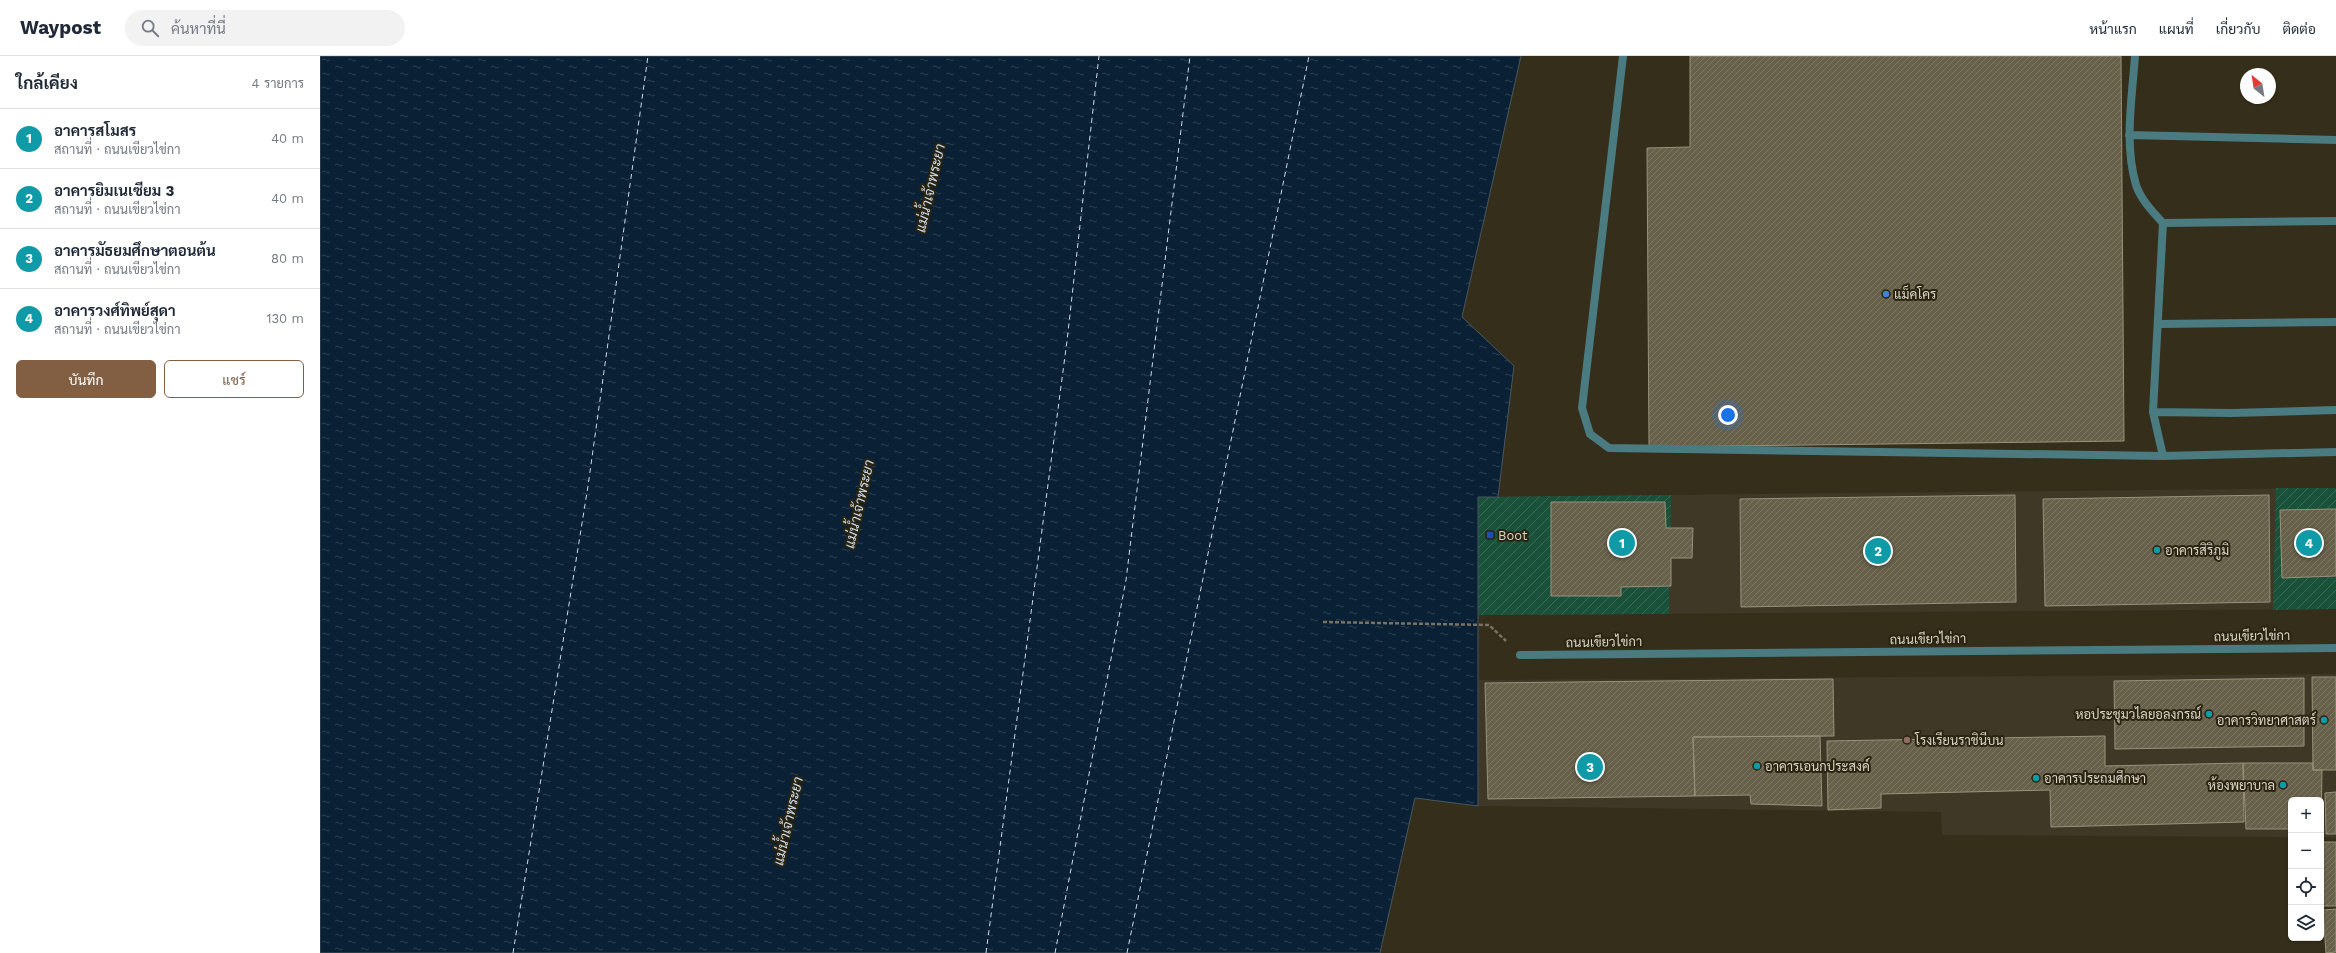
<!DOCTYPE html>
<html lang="th">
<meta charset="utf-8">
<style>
:root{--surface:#fff;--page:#f2f2f3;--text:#1f2937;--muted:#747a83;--line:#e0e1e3;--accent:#825e42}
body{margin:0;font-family:"Work Sans",Sarabun,sans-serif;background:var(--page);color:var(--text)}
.controls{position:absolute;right:12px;bottom:12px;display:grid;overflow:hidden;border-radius:6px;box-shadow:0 1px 3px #0004}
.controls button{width:36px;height:36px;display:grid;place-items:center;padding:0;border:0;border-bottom:1px solid var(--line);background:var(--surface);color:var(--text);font:20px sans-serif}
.compass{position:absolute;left:1920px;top:12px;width:36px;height:36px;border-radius:50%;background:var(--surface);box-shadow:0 1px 3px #0004;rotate:330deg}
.you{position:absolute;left:1408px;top:359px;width:14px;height:14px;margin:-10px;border:3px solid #fff;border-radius:50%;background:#1a73e8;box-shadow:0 0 0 6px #1a73e833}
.badge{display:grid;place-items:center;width:26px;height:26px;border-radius:50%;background:var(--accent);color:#fff;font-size:13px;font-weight:700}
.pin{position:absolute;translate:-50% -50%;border:2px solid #fff;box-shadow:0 1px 4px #0006}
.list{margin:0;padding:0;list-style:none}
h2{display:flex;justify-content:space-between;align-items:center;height:52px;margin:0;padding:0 16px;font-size:17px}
h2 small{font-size:13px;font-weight:400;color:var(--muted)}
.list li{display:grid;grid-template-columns:26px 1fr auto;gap:12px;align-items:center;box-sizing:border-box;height:60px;padding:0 16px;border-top:1px solid var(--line)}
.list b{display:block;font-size:15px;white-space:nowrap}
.list p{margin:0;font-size:13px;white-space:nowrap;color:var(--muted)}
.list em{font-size:13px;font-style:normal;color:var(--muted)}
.actions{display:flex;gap:8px;padding:12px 16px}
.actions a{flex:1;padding:9px 0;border:1px solid var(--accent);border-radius:6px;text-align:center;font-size:14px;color:var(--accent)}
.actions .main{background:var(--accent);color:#fff}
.icon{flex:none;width:22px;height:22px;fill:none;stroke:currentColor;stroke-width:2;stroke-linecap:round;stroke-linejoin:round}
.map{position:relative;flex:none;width:2016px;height:897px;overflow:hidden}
header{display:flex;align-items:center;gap:24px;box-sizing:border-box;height:56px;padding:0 20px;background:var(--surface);border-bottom:1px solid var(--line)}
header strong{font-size:19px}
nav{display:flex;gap:22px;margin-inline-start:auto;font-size:14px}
.search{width:280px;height:36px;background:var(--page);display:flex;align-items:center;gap:10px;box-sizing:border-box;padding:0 14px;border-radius:22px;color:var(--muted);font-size:15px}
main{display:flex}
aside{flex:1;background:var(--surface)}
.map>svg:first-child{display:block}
</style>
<header>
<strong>Waypost</strong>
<div class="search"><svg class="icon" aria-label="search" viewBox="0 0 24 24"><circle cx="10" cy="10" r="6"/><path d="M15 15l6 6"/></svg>ค้นหาที่นี่</div>
<nav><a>หน้าแรก</a><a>แผนที่</a><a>เกี่ยวกับ</a><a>ติดต่อ</a></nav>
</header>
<main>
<aside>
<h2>ใกล้เคียง<small>4 รายการ</small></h2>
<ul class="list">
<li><span class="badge" style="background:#0f9aa8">1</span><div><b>อาคารสโมสร</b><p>สถานที่ · ถนนเขียวไข่กา</p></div><em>40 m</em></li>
<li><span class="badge" style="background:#0f9aa8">2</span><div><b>อาคารยิมเนเซียม 3</b><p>สถานที่ · ถนนเขียวไข่กา</p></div><em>40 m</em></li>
<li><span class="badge" style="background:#0f9aa8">3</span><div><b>อาคารมัธยมศึกษาตอนต้น</b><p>สถานที่ · ถนนเขียวไข่กา</p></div><em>80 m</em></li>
<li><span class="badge" style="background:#0f9aa8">4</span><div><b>อาคารวงศ์ทิพย์สุดา</b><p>สถานที่ · ถนนเขียวไข่กา</p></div><em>130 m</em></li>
</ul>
<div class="actions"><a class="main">บันทึก</a><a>แชร์</a></div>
</aside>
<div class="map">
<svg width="2016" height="897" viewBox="0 0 2016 897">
<defs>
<pattern id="garden-furrows" width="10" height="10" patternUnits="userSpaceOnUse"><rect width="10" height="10" fill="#1a513a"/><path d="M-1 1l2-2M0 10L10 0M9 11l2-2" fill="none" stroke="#3b6955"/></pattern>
<pattern id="water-ripples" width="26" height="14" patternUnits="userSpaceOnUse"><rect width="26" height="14" fill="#0a2135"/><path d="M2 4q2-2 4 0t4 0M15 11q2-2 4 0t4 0" fill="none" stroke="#2d4051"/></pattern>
<pattern id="building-hatch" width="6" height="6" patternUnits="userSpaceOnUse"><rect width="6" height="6" fill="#67604a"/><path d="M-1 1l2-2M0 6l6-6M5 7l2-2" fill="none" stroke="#7c7663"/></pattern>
</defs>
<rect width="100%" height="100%" fill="#352e1a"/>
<path fill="#403827" d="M 2016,432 L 2016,553 L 1158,559 L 1158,441 Z
M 2016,618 L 2016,782 L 2001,781 L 2001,744 L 1971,744 L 1971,781 L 1622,779 L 1621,756 L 1158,750 L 1159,624 Z"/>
<path fill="url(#garden-furrows)" d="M 1956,432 L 2016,432 L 2016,553 L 1953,554 Z
M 1351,439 L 1349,558 L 1158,559 L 1158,441 Z"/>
<path fill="url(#water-ripples)" stroke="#485761" d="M 0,0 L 1201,0 L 1142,261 L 1194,310 L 1178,441 L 1158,441 L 1158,750 L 1095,742 L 1060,897 L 0,897 Z"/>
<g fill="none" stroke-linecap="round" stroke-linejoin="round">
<path stroke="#cbdcee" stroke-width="1" stroke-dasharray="5 4" stroke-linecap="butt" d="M 193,897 L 268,430 L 328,0
M 666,897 L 747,285 L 779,0
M 735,897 L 806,524 L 870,0
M 807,897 L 989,0"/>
</g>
<path fill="url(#building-hatch)" stroke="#99927a" d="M 1370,0 L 1801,0 L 1804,385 L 1329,391 L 1327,92 L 1370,91 Z
M 1695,439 L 1696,546 L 1421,551 L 1420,443 Z
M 1949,439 L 1950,546 L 1725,550 L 1723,443 Z
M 1231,446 L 1345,446 L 1346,472 L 1373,472 L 1372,502 L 1351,502 L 1351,530 L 1301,531 L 1301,540 L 1231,540 Z
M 2016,453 L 2016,520 L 1962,522 L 1960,454 Z
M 1992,621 L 2016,621 L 2016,714 L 1993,714 Z
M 1984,622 L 1984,690 L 1795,693 L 1794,625 Z
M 1513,623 L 1514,680 L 1373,681 L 1375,740 L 1168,743 L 1165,627 Z
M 1500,680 L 1502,750 L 1431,748 L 1430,739 L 1375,740 L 1373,681 Z
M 1785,680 L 1785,710 L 1923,707 L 1924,766 L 1731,771 L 1730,734 L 1561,738 L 1561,752 L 1508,754 L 1507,685 Z
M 1923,707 L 1993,707 L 1993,714 L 2002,714 L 2001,767 L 2001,744 L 1971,744 L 1971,773 L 1926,773 Z
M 2016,736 L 2016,778 L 2006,778 L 2005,737 Z
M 2002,786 L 2016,786 L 2016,850 L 2002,850 Z
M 2016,853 L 2016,896 L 2006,897 L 2003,854 Z"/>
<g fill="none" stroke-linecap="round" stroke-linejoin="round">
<path stroke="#797363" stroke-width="2.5" stroke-dasharray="4 2" stroke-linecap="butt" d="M 1003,566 L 1169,569 L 1186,585"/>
<path stroke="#497b81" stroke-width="8" d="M 1303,0 L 1262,352 L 1270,378 L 1289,392 L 1843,400 L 1833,356
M 1815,0 C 1812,42 1804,88 1816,129 C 1821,144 1833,156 1843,167 L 1833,356 L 1912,357 L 2016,354
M 1809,79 L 2016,84
M 1843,167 L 2016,165
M 1839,268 L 2016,266
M 1843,400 L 2016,396"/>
<path stroke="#497b81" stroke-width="8" d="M 1200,599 L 2016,592"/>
</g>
<circle fill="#3f7fe0" stroke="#2b2410" stroke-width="1.5" cx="1566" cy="238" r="4"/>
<rect fill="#1a4fb4" stroke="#2b2410" stroke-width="1.5" x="1166" y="475" width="8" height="8" rx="2"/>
<g fill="#0f9aa8" stroke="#2b2410" stroke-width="1.5">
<circle cx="1837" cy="494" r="4"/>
<circle cx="1889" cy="658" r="4"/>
<circle cx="2004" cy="664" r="4"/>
<circle cx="1437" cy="710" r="4"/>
<circle cx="1716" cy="722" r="4"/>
<circle cx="1963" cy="729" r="4"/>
</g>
<circle fill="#8d6e63" stroke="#2b2410" stroke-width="1.5" cx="1587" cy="684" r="4"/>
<g text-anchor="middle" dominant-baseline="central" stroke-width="4" stroke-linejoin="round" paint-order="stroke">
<g font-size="13" fill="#d8d4c8" stroke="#2b2410" text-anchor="start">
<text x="1574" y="238">แม็คโคร</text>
<text x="1178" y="479">Boot</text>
<text x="1845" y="494">อาคารสิริภูมิ</text>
<text x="1881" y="658" text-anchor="end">หอประชุมวไลยอลงกรณ์</text>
<text x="1996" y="664" text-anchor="end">อาคารวิทยาศาสตร์</text>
<text x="1595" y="684">โรงเรียนราชินีบน</text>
<text x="1445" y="710">อาคารเอนกประสงค์</text>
<text x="1724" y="722">อาคารประถมศึกษา</text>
<text x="1955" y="729" text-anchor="end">ห้องพยาบาล</text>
</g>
<g font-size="13" fill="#d8d4c8" stroke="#2b2410">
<text transform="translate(1932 580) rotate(-1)">ถนนเขียวไข่กา</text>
<text transform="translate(1608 583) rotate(-1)">ถนนเขียวไข่กา</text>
<text transform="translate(1284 586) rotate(-1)">ถนนเขียวไข่กา</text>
</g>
<g font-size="14" font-style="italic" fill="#cbdcee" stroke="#2b2410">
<text transform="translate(610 132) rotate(-77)">แม่น้ำเจ้าพระยา</text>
<text transform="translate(539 448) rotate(-77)">แม่น้ำเจ้าพระยา</text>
<text transform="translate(468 765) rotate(-77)">แม่น้ำเจ้าพระยา</text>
</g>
</g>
</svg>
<div class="controls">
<button>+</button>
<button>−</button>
<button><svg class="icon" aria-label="locate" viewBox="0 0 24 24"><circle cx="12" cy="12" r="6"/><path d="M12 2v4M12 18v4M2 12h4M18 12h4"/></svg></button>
<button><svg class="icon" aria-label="layers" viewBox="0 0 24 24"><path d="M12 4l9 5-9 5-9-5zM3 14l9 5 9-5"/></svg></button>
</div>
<svg class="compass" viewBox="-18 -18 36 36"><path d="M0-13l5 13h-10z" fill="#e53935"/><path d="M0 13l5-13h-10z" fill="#747a83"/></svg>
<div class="you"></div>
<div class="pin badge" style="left:1302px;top:487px;background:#0f9aa8">1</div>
<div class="pin badge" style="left:1558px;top:495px;background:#0f9aa8">2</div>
<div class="pin badge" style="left:1270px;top:711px;background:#0f9aa8">3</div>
<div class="pin badge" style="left:1989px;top:487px;background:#0f9aa8">4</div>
</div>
</main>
